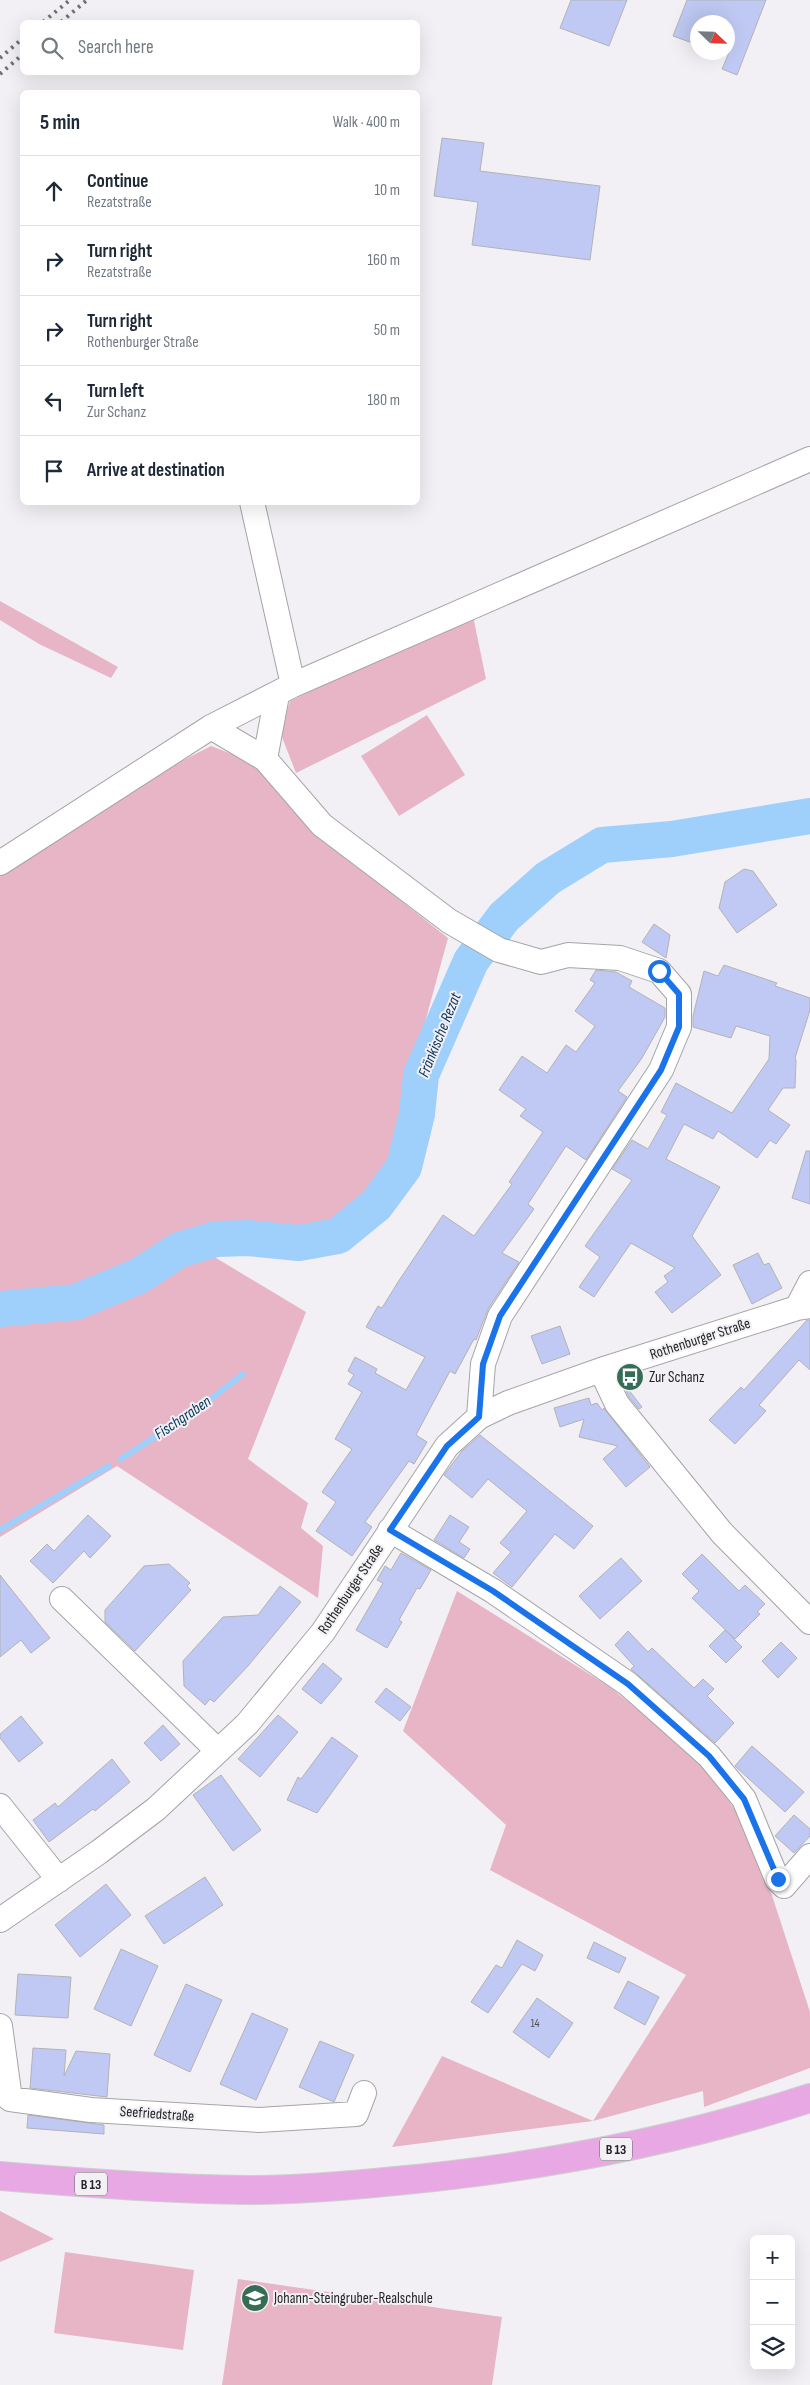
<!DOCTYPE html>
<meta charset="utf-8">
<style>
:root{--surface:#fff;--page:#f6f6f7;--text:#1f2937;--muted:#747a83;--line:#e0e1e3}
body{margin:0;font-family:"Sofia Sans Condensed",sans-serif;background:var(--page);color:var(--text)}
.controls{position:absolute;right:15px;bottom:15px;display:grid;overflow:hidden;border-radius:8px;box-shadow:0 5px 20px #0002}
.controls button{width:45px;height:45px;display:grid;place-items:center;padding:0;border:0;border-bottom:1px solid var(--line);background:var(--surface);color:var(--text);font:25px sans-serif}
.compass{position:absolute;left:690px;top:15px;width:45px;height:45px;border-radius:50%;background:var(--surface);box-shadow:0 5px 20px #0002;rotate:113deg}
.stop{position:absolute;width:15px;height:15px;margin:-11px;border:4px solid #1a73e8;border-radius:50%;background:#fff}
.stop.end{background:#1a73e8;border-color:#fff;box-shadow:0 1px 5px #0008}
.list{margin:0;padding:0;list-style:none}
h2{display:flex;justify-content:space-between;align-items:center;height:65px;margin:0;padding:0 20px;font-size:21px}
h2 small{font-size:16px;font-weight:400;color:var(--muted)}
.list li{display:grid;grid-template-columns:32px 1fr auto;gap:15px;align-items:center;box-sizing:border-box;height:70px;padding:0 20px;border-top:1px solid var(--line)}
.list b{display:block;font-size:19px;white-space:nowrap}
.list p{margin:0;font-size:16px;white-space:nowrap;color:var(--muted)}
.list em{font-size:16px;font-style:normal;color:var(--muted)}
.icon{flex:none;width:28px;height:28px;fill:none;stroke:currentColor;stroke-width:2;stroke-linecap:round;stroke-linejoin:round}
.map{position:relative;flex:none;width:810px;height:2385px;overflow:hidden}
.search{position:absolute;background:var(--surface);box-shadow:0 5px 20px #0002;left:20px;top:20px;width:400px;height:55px;display:flex;align-items:center;gap:12px;box-sizing:border-box;padding:0 18px;border-radius:8px;color:var(--muted);font-size:19px}
.panel{position:absolute;background:var(--surface);box-shadow:0 5px 20px #0002;left:20px;top:90px;width:400px;height:415px;border-radius:8px}
.map>svg:first-child{display:block}
</style>
<div class="map">
<svg width="810" height="2385" viewBox="0 0 810 2385">
<rect width="100%" height="100%" fill="#f2f0f4"/>
<path fill="#e7b5c5" d="M 0,601 L 118,667 L 111,678 L 39,644 L 0,620 Z
M 473,616 L 486,679 L 296,773 L 280,732 L 290,701 Z
M 427,715 L 465,775 L 399,816 L 361,756 Z
M 211,746 L 232,754 L 260,770 L 318,835 L 448,938 L 409,1081 L 399,1148 L 365,1200 L 322,1230 L 290,1235 L 233,1225 L 186,1240 L 306,1312 L 248,1459 L 308,1503 L 301,1528 L 323,1546 L 318,1598 L 117,1466 L 0,1537 L 0,874 L 172,766 Z
M 457,1591 L 610,1687 L 700,1760 L 752,1834 L 810,2012 L 810,2068 L 704,2107 L 703,2091 L 593,2121 L 392,2147 L 442,2056 L 593,2121 L 686,1975 L 490,1870 L 506,1825 L 403,1731 Z
M 0,2211 L 54,2239 L 0,2262 Z
M 65,2252 L 194,2270 L 183,2350 L 54,2333 Z
M 238,2279 L 502,2317 L 492,2385 L 222,2385 Z"/>
<g fill="none" stroke-linecap="round" stroke-linejoin="round">
<path stroke="#9fcffb" stroke-width="6" d="M 121,1459 L 198,1409 L 243,1374
M 0,1530 L 109,1466"/>
<path stroke="#9fcffb" stroke-width="36" d="M 0,1309 L 76,1302 L 139,1276 L 179,1250 L 216,1239 L 248,1238 L 299,1243 L 338,1236 L 376,1205 L 404,1167 L 417,1114 L 421,1075 L 471,961 L 504,917 L 548,878 L 602,845 L 672,839 L 810,816"/>
</g>
<path fill="#bfc9f3" stroke="#b2b3b6" d="M 571,0 L 627,0 L 609,46 L 560,28 Z
M 687,0 L 766,0 L 737,75 L 722,69 L 728,55 L 728,22 L 698,22 L 698,45 L 673,36 Z
M 442,138 L 484,143 L 480,171 L 600,186 L 590,260 L 472,245 L 478,202 L 434,196 Z
M 744,869 L 753,871 L 777,905 L 737,933 L 719,908 L 725,882 Z
M 654,924 L 670,935 L 666,958 L 642,942 Z
M 724,965 L 777,983 L 775,986 L 810,998 L 810,1010 L 795,1058 L 796,1060 L 795,1088 L 783,1088 L 768,1110 L 790,1125 L 776,1144 L 770,1140 L 757,1158 L 718,1131 L 713,1139 L 684,1124 L 666,1159 L 720,1187 L 692,1236 L 721,1275 L 672,1313 L 655,1292 L 668,1282 L 664,1276 L 675,1268 L 631,1243 L 594,1297 L 579,1287 L 600,1257 L 585,1246 L 632,1180 L 612,1169 L 632,1140 L 648,1149 L 667,1115 L 661,1112 L 676,1083 L 732,1113 L 769,1059 L 770,1036 L 736,1026 L 731,1038 L 693,1027 L 693,1016 L 704,971 L 718,976 Z
M 596,970 L 616,972 L 632,981 L 629,987 L 665,1008 L 665,1017 L 642,1058 L 618,1091 L 627,1097 L 586,1160 L 566,1146 L 528,1204 L 534,1209 L 502,1253 L 519,1262 L 488,1309 L 476,1340 L 474,1339 L 455,1374 L 450,1371 L 416,1435 L 427,1442 L 414,1464 L 409,1461 L 365,1522 L 372,1527 L 352,1556 L 316,1531 L 336,1502 L 322,1492 L 352,1449 L 335,1439 L 362,1392 L 348,1384 L 354,1375 L 348,1371 L 355,1357 L 377,1369 L 375,1373 L 406,1390 L 425,1357 L 366,1327 L 378,1306 L 382,1308 L 398,1282 L 443,1215 L 474,1236 L 512,1184 L 509,1182 L 543,1132 L 520,1116 L 526,1109 L 499,1090 L 522,1056 L 547,1073 L 566,1045 L 576,1052 L 595,1026 L 575,1011 L 595,983 L 590,980 Z
M 806,1151 L 810,1151 L 810,1204 L 792,1198 Z
M 758,1253 L 764,1265 L 769,1263 L 782,1288 L 752,1304 L 733,1265 Z
M 807,1320 L 810,1320 L 810,1370 L 799,1360 L 759,1405 L 766,1411 L 735,1444 L 709,1420 L 741,1387 L 744,1390 Z
M 560,1326 L 570,1354 L 542,1364 L 531,1336 Z
M 628,1389 L 642,1407 L 639,1409 L 629,1397 L 626,1391 Z
M 589,1398 L 591,1405 L 597,1403 L 602,1410 L 604,1408 L 650,1467 L 626,1487 L 603,1459 L 618,1446 L 579,1437 L 584,1419 L 560,1427 L 554,1408 Z
M 480,1435 L 593,1526 L 574,1549 L 555,1534 L 512,1587 L 493,1573 L 511,1552 L 500,1543 L 527,1511 L 488,1479 L 472,1498 L 444,1475 L 462,1451 Z
M 88,1515 L 111,1536 L 90,1558 L 84,1551 L 53,1583 L 30,1561 L 47,1544 L 54,1551 Z
M 450,1515 L 469,1527 L 459,1542 L 470,1549 L 464,1558 L 434,1540 Z
M 401,1553 L 431,1570 L 420,1589 L 417,1588 L 399,1620 L 402,1622 L 387,1648 L 356,1630 L 383,1583 L 377,1580 L 385,1566 L 391,1570 Z
M 702,1554 L 739,1591 L 745,1585 L 765,1604 L 757,1612 L 760,1614 L 735,1639 L 692,1598 L 699,1591 L 682,1574 Z
M 621,1558 L 642,1581 L 600,1619 L 579,1596 Z
M 169,1564 L 190,1583 L 187,1586 L 191,1590 L 135,1651 L 105,1622 L 105,1610 L 144,1566 Z
M 0,1575 L 50,1638 L 31,1653 L 21,1640 L 0,1657 Z
M 280,1586 L 301,1602 L 248,1666 L 214,1702 L 210,1699 L 205,1705 L 184,1686 L 183,1661 L 223,1617 L 258,1615 Z
M 725,1630 L 742,1647 L 726,1663 L 709,1646 Z
M 628,1631 L 648,1652 L 652,1648 L 694,1688 L 703,1679 L 714,1689 L 707,1696 L 734,1723 L 715,1743 L 631,1669 L 634,1666 L 615,1645 Z
M 781,1642 L 797,1658 L 778,1678 L 762,1661 Z
M 323,1663 L 342,1679 L 321,1704 L 302,1689 Z
M 386,1688 L 411,1707 L 400,1721 L 375,1702 Z
M 278,1715 L 298,1732 L 260,1777 L 238,1759 Z
M 21,1716 L 43,1743 L 19,1762 L 0,1738 L 0,1734 Z
M 163,1725 L 180,1744 L 161,1761 L 144,1743 Z
M 332,1737 L 358,1756 L 317,1813 L 287,1800 L 298,1777 L 301,1779 Z
M 752,1746 L 804,1792 L 785,1812 L 735,1766 Z
M 112,1759 L 130,1782 L 95,1811 L 93,1809 L 49,1842 L 33,1820 L 55,1803 L 58,1807 Z
M 221,1775 L 261,1830 L 233,1851 L 193,1795 Z
M 794,1815 L 810,1829 L 810,1836 L 794,1853 L 775,1836 Z
M 205,1877 L 223,1905 L 164,1944 L 145,1916 Z
M 106,1884 L 131,1915 L 80,1957 L 55,1925 Z
M 517,1940 L 543,1955 L 535,1971 L 522,1964 L 488,2013 L 471,2002 L 496,1965 L 502,1968 Z
M 594,1942 L 626,1958 L 619,1973 L 587,1958 Z
M 121,1949 L 158,1966 L 131,2026 L 94,2009 Z
M 18,1974 L 71,1977 L 68,2018 L 15,2015 Z
M 628,1981 L 659,1997 L 645,2025 L 614,2008 Z
M 186,1984 L 222,2000 L 190,2072 L 154,2055 Z
M 537,1998 L 573,2023 L 549,2058 L 513,2032 Z
M 252,2013 L 288,2029 L 256,2100 L 220,2084 Z
M 320,2041 L 354,2055 L 334,2102 L 299,2087 Z
M 33,2048 L 66,2050 L 64,2076 L 76,2051 L 110,2054 L 107,2097 L 30,2088 Z
M 28,2115 L 104,2125 L 104,2134 L 27,2128 Z"/>
<g fill="none" stroke-linecap="round" stroke-linejoin="round">
<g stroke="#a5a4a8" stroke-width="26">
<path id="minor" d="M 252,502 L 293,685
M 277,695 L 265,759 L 322,825 L 449,921 L 499,950 L 541,962 L 568,955 L 620,958 L 659,971 L 679,994 L 679,1027 L 661,1070 L 500,1316 L 483,1364 L 479,1417
M 211,727 L 265,759
M 0,863 L 211,727 L 293,685 L 810,459
M 797,1308 L 810,1283
M 601,1370 L 617,1404 L 722,1533 L 810,1622
M 390,1530 L 493,1591 L 628,1684 L 709,1756 L 744,1799 L 777,1879 L 784,1886 L 810,1856
M 62,1599 L 218,1751
M 0,1806 L 59,1880
M 0,1920 L 99,1852 L 156,1809 L 247,1724 L 323,1632 L 447,1446 L 479,1417 L 508,1403 L 601,1370 L 797,1308 L 810,1306
M 0,2026 L 10,2099 L 91,2110 L 259,2120 L 356,2114 L 364,2093"/>
</g>
<g stroke="#cfcfcf" stroke-width="30">
<path id="major" d="M 0,2176 C 82,2183 164,2189 247,2190 C 296,2190 346,2186 395,2181 C 536,2168 675,2142 810,2098"/>
</g>
<use href="#minor" stroke="#fff" stroke-width="24"/>
<use href="#major" stroke="#e8a8e3" stroke-width="28"/>
<path stroke="#707072" stroke-width="4" stroke-dasharray="2.5 5" stroke-linecap="butt" d="M 43,22 L 70,0
M 61,22 L 87,0
M 0,58 L 22,39
M 0,74 L 22,55"/>
</g>
<g fill="none" stroke-linecap="round" stroke-linejoin="round">
<path stroke="#1a73e8" stroke-width="6" d="M 659,971 L 679,994 L 679,1027 L 661,1070 L 500,1316 L 483,1364 L 479,1417 L 447,1446 L 390,1530 L 493,1591 L 628,1684 L 709,1756 L 744,1799 L 778,1879"/>
</g>
<defs>
<g id="bus-disc" transform="scale(1.4375)"><circle r="9.5" fill="#356d55" stroke="#f2f0f4"/><path d="M-5-6H5V4H4V6H2V4H-2V6H-4V4H-5ZM-3.5-4V0h7V-4ZM-3.5 1.2v1.5H-2V1.2ZM2 1.2v1.5H3.5V1.2Z" fill="#fff"/></g>
<g id="school-disc" transform="scale(1.4375)"><circle r="9.5" fill="#356d55" stroke="#f2f0f4"/><path d="M0-5L7-2L0 1L-7-2ZM-4 1L0 2.5L4 1V4Q0 6-4 4Z" fill="#fff"/></g>
</defs>
<g fill-rule="evenodd">
<use href="#bus-disc" x="630" y="1377"/>
<use href="#school-disc" x="255" y="2298"/>
</g>
<g text-anchor="middle" dominant-baseline="central" stroke-width="4" stroke-linejoin="round" paint-order="stroke">
<g font-size="12" fill="#4c4e59">
<text x="535" y="2023">14</text>
</g>
<g fill="#f2f0f4" stroke="#626264" stroke-width="1">
<rect x="600" y="2137.5" width="32" height="23" rx="4"/>
<rect x="75" y="2172.5" width="32" height="23" rx="4"/>
</g>
<g font-size="14" font-weight="bold" fill="#252526">
<text x="616" y="2149">B 13</text>
<text x="91" y="2184">B 13</text>
</g>
<g font-size="15" fill="#252526" stroke="#f2f0f4">
<text transform="translate(700 1339) rotate(-18)">Rothenburger Straße</text>
<text transform="translate(351 1589) rotate(-56)">Rothenburger Straße</text>
<text transform="translate(157 2114) rotate(4)">Seefriedstraße</text>
</g>
<g font-size="15" fill="#252526" stroke="#f2f0f4" text-anchor="start">
<text x="649" y="1377">Zur Schanz</text>
<text x="274" y="2298">Johann-Steingruber-Realschule</text>
</g>
<g font-size="16" font-style="italic" fill="#053457" stroke="#f2f0f4">
<text transform="translate(440 1035) rotate(-68)">Fränkische Rezat</text>
<text transform="translate(183 1418) rotate(-34)">Fischgraben</text>
</g>
</g>
</svg>
<div class="controls">
<button>+</button>
<button>−</button>
<button><svg class="icon" aria-label="layers" viewBox="0 0 24 24"><path d="M12 4l9 5-9 5-9-5zM3 14l9 5 9-5"/></svg></button>
</div>
<svg class="compass" viewBox="-18 -18 36 36"><path d="M0-13l5 13h-10z" fill="#e53935"/><path d="M0 13l5-13h-10z" fill="#747a83"/></svg>
<div class="stop" style="left:659px;top:971px"></div>
<div class="stop end" style="left:778px;top:1879px"></div>
<div class="search"><svg class="icon" aria-label="search" viewBox="0 0 24 24"><circle cx="10" cy="10" r="6"/><path d="M15 15l6 6"/></svg>Search here</div>
<section class="panel">
<h2>5 min<small>Walk · 400 m</small></h2>
<ul class="list">
<li><svg class="icon" aria-label="ahead" viewBox="0 0 24 24"><path d="M12 20V5M6 11l6-6 6 6"/></svg><div><b>Continue</b><p>Rezatstraße</p></div><em>10 m</em></li>
<li><svg class="icon" aria-label="right" viewBox="0 0 24 24"><path d="M7 20v-9h11M14 6l5 5-5 5"/></svg><div><b>Turn right</b><p>Rezatstraße</p></div><em>160 m</em></li>
<li><svg class="icon" aria-label="right" viewBox="0 0 24 24"><path d="M7 20v-9h11M14 6l5 5-5 5"/></svg><div><b>Turn right</b><p>Rothenburger Straße</p></div><em>50 m</em></li>
<li><svg class="icon" aria-label="left" viewBox="0 0 24 24"><path d="M17 20v-9H6M10 6l-5 5 5 5"/></svg><div><b>Turn left</b><p>Zur Schanz</p></div><em>180 m</em></li>
<li><svg class="icon" aria-label="arrive" viewBox="0 0 24 24"><path d="M6 21V4h12l-3 4 3 4H6"/></svg><div><b>Arrive at destination</b></div></li>
</ul>
</section>
</div>
